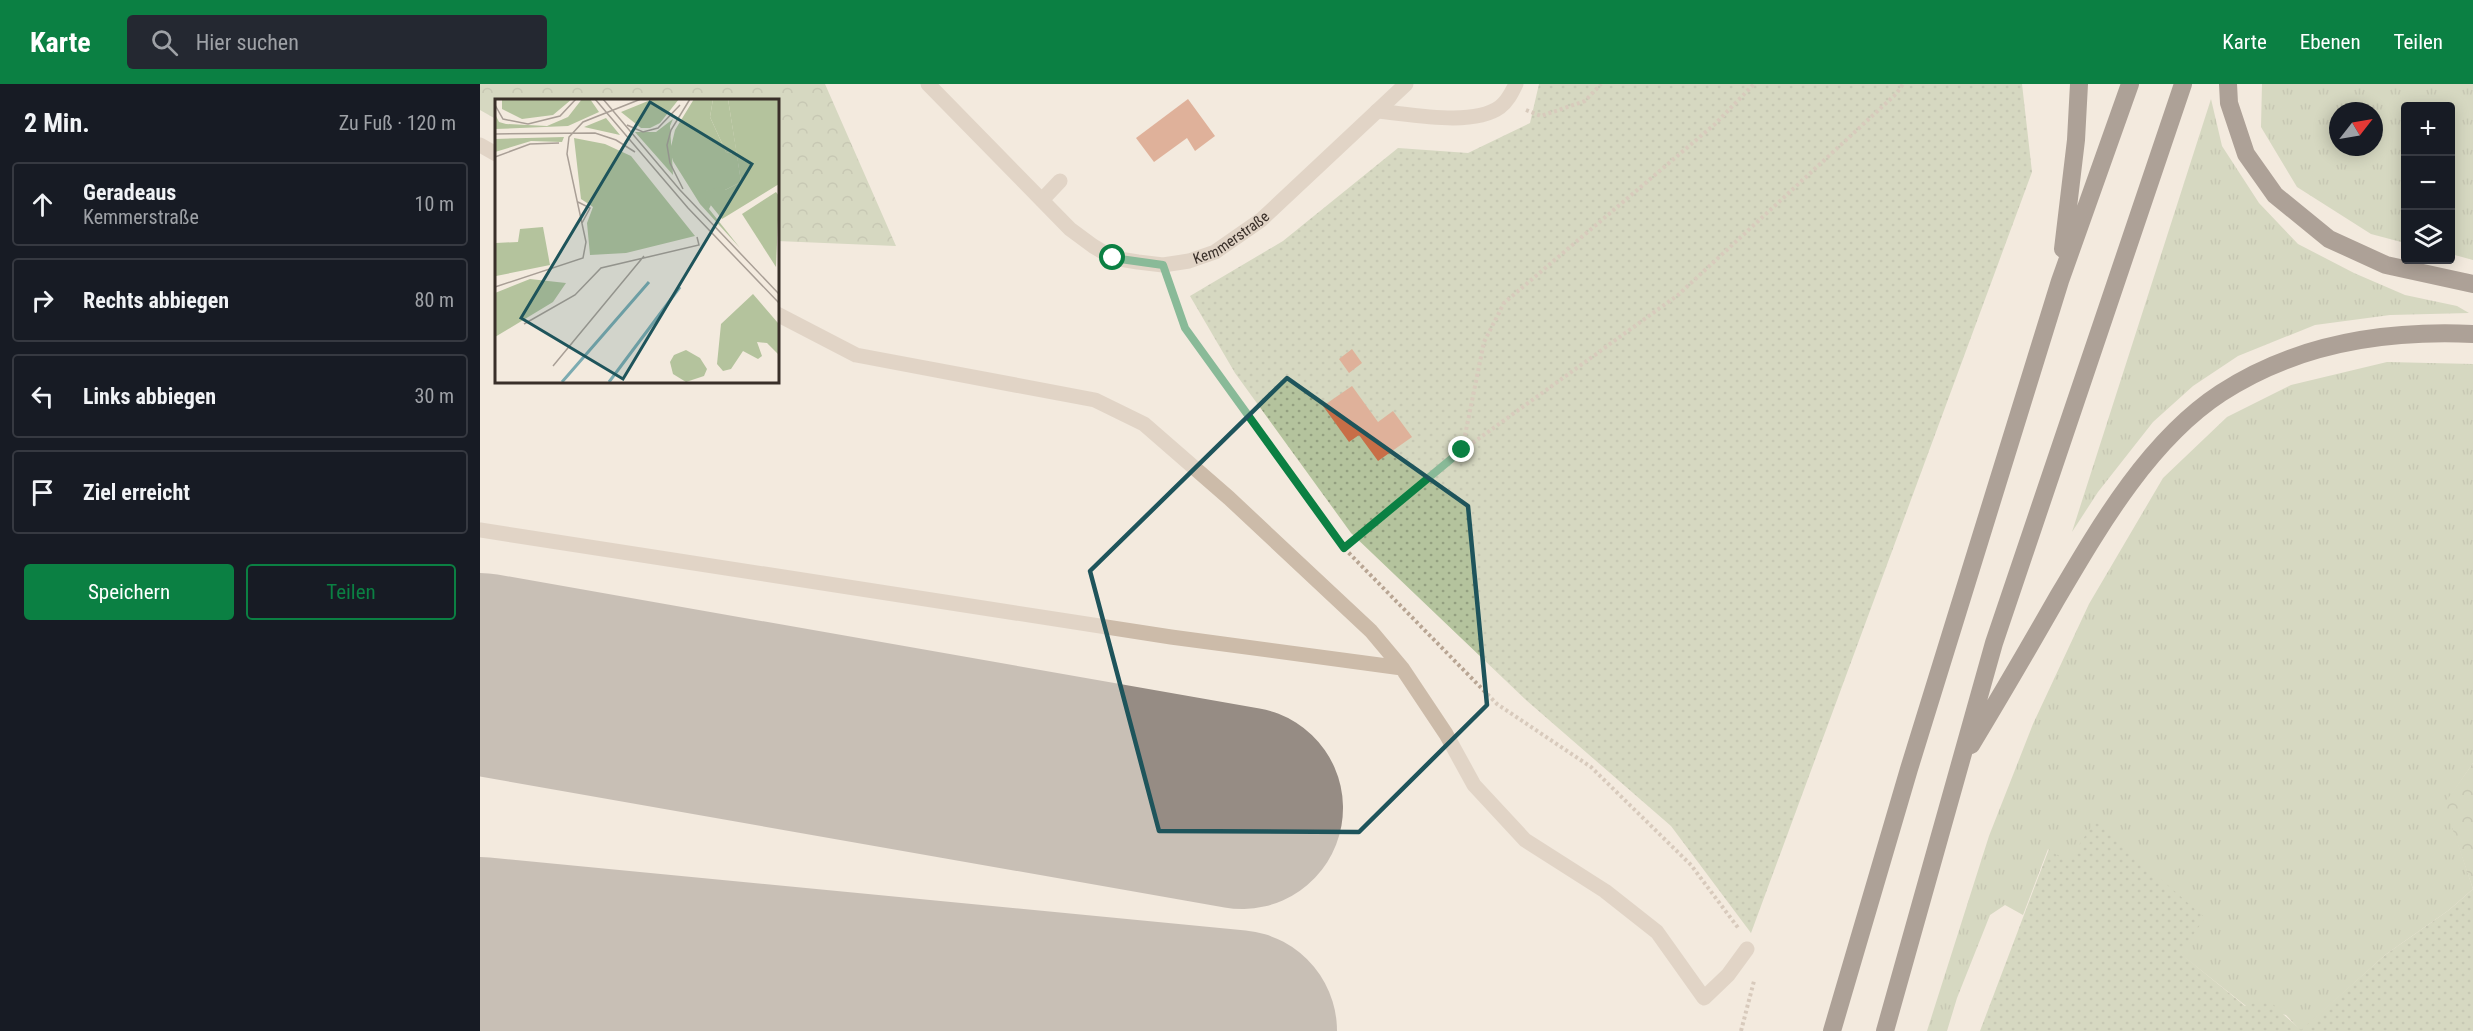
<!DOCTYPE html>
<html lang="de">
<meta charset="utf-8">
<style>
:root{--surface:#171b24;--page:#242831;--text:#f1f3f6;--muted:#9ea1a6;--line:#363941;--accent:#0b8043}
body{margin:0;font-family:"Roboto Condensed",sans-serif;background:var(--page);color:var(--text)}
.controls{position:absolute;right:18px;top:18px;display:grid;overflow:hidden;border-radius:6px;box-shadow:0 3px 15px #0003}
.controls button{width:54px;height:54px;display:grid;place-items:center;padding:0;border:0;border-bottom:2px solid var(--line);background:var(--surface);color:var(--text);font:30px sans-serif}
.compass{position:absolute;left:1849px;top:18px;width:54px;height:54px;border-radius:50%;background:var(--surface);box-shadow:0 3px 15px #0003;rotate:59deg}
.stop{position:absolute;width:18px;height:18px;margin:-14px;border:4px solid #0b8043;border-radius:50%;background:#fff}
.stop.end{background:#0b8043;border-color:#fff;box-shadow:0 2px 6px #0008}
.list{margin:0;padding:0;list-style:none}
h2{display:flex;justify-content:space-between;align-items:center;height:78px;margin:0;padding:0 24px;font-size:26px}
h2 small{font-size:20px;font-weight:400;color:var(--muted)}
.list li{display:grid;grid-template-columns:39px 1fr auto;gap:18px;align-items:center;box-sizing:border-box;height:84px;margin:0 12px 12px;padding:0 12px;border:2px solid var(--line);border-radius:6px}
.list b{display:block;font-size:22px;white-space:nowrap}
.list p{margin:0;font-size:20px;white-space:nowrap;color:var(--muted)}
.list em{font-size:20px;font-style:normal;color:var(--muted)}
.actions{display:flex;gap:12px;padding:18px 24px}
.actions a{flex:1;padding:14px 0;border:2px solid var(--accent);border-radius:6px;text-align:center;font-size:21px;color:var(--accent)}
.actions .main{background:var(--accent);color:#fff}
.icon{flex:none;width:33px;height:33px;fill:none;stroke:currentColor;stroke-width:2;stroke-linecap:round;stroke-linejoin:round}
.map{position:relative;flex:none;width:1993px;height:947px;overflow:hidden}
header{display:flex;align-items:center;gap:36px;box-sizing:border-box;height:84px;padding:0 30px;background:var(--accent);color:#fff}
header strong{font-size:28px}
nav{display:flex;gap:33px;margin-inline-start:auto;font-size:21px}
.search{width:420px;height:54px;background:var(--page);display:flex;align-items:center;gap:15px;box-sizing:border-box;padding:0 21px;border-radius:6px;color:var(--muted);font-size:22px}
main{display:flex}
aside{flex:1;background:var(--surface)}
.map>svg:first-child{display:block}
</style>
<header>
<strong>Karte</strong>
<div class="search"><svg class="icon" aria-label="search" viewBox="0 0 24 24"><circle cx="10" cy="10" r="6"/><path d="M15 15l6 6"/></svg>Hier suchen</div>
<nav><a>Karte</a><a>Ebenen</a><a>Teilen</a></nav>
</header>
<main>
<aside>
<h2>2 Min.<small>Zu Fuß · 120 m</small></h2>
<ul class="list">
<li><svg class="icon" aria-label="ahead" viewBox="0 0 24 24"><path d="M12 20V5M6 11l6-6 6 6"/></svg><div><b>Geradeaus</b><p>Kemmerstraße</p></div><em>10 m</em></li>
<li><svg class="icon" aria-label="right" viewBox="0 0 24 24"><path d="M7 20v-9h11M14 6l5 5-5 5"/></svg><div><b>Rechts abbiegen</b></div><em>80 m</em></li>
<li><svg class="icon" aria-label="left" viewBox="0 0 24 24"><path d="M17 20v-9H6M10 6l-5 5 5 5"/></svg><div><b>Links abbiegen</b></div><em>30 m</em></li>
<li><svg class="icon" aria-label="arrive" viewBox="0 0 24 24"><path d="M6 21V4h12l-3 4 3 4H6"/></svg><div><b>Ziel erreicht</b></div></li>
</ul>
<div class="actions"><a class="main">Speichern</a><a>Teilen</a></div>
</aside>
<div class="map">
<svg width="1993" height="947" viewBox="0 0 1993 947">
<defs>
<pattern id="grass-tufts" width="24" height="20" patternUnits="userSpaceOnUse" patternTransform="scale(1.5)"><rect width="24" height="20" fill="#b4c39d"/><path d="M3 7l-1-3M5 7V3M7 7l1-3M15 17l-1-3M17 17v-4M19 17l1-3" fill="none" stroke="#939f80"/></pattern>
<pattern id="forest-crowns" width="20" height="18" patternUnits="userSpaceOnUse" patternTransform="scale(1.5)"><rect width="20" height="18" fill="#b4c39d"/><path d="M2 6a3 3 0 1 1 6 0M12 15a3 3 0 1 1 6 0" fill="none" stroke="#939f80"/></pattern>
<pattern id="garden-dots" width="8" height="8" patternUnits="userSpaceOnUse" patternTransform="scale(1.5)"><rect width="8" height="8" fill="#b4c39d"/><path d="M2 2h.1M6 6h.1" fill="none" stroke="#939f80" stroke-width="1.8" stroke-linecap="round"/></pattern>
</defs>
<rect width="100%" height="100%" fill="#f3eade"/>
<path fill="url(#grass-tufts)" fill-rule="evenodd" d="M 1782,0 L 1993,0 L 1993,176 L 1971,170 L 1970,22 L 1926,22 L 1925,159 L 1891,150 L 1817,103 L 1781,43 ZM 1858,27 L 1894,27 L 1894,63 L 1858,63 Z
M 1731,15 L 1742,62 L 1779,119 L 1818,160 L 1874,189 L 1925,211 L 1977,222 L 1989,229 L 1910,231 L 1835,241 L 1758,272 L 1713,302 L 1673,338 L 1618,408 L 1592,448 Z
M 1907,278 L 1993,280 L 1993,679 L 1965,720 L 1993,805 L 1969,826 L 1905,871 L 1821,947 L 1806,931 L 1766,922 L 1568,765 L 1543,831 L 1525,821 L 1510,831 L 1477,914 L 1467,947 L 1447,947 L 1509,752 L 1553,640 L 1609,520 L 1683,394 L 1747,333 L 1811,301 Z"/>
<path fill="url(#forest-crowns)" d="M 0,0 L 345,0 L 416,162 L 297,157 L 297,16 L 16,16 L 16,35 L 0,26 Z
M 1993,679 L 1993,805 L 1964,720 Z"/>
<path fill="url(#garden-dots)" d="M 1059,0 L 1542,0 L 1552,88 L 1271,849 L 1191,742 L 1046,616 L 871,449 L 755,289 L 710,212 L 803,157 L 918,64 L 988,69 L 1050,39 Z
M 1615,737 L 1725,834 L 1700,869 L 1765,922 L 1786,915 L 1821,946 L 1905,871 L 1969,826 L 1993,805 L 1993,947 L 1500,947 L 1569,765 L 1587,779 Z"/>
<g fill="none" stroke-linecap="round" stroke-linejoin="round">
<path stroke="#968c84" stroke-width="202" d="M 0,590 L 762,724
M 0,874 L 756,947"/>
</g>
<path fill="#c86e47" d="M 708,15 L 735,52 L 715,67 L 707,54 L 674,78 L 656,54 Z
M 872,265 L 882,279 L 869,289 L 859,275 Z
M 872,302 L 898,338 L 913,327 L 932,353 L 898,377 L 879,351 L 869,358 L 843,322 Z"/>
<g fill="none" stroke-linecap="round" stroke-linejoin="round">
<path stroke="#b8a593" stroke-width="4" stroke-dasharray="3 3" stroke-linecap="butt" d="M 1046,26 L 1061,32 L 1105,17 L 1121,0
M 689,201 L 705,244 L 864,464 L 1017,620 L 1111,683 L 1211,781 L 1259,845
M 983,366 L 1198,211 L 1416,10 L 1423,0
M 864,464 L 982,366 L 1004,258 L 1024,219 L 1235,40 L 1274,0
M 1261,947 L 1274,897"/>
<path stroke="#ccbba9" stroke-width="15" d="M 897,27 C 930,30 993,43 1020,23 C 1028,17 1032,8 1036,0
M 0,61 L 16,70
M 562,116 L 580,97
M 297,230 L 376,271 L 615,316 L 664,340 L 749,414 L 891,547 L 922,584 L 966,650 L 994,701 L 1045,756 L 1125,807 L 1177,848 L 1224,914 L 1248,891 L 1267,865
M 0,446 L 691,553 L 922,584"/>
<path stroke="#ccbba9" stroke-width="15" id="s1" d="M 448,0 L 590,145 L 613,162 L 633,174 L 658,178 L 683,181 L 709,177 L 735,168 L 781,136 L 926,0"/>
<path stroke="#5a4a40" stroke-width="18" d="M 1748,0 L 1749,19 L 1766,70 L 1795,111 L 1849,155 L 1906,181 L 1993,200
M 1583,165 L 1596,56 L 1599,0
M 1491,661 C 1520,613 1548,565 1576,516 C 1619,443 1669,356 1741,309 C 1816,260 1906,246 1993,250
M 1352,947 L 1429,685 L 1580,197 L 1650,0
M 1405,947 L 1514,559 L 1703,0"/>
</g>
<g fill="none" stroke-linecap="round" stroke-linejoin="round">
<path stroke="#0b8043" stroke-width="8" d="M 633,174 L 683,181 L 705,244 L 864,464 L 982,366"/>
</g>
<path d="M0 0H1993V947H0ZM 807,294 L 988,422 L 1007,621 L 879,748 L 679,747 L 610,487 Z" fill="#f3eade" fill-opacity=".55" fill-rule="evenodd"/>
<path fill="none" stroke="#1e545b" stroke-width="4.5" stroke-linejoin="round" d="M 807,294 L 988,422 L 1007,621 L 879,748 L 679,747 L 610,487 Z"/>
<g text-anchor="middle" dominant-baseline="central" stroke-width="6" stroke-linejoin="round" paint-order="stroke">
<g font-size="15" fill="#392f29" stroke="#faf4eb">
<text stroke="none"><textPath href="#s1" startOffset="380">Kemmerstraße</textPath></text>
</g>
</g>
<g transform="translate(15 15)">
<rect width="284" height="284" fill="#f3eade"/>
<path d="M 7,0 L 77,0 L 58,16 L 27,20 L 7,10 ZM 87,0 L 95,0 L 104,13 L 73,27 L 0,30 L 0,15 L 4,23 L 11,25 L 52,27 L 73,18 ZM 158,0 L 184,0 L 165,24 L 155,29 L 146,29 L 126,13 ZM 199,0 L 218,0 L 215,18 L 231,53 L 242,56 L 246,83 L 230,91 L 211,92 L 211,99 L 216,106 L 214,110 L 245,149 L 205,105 L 178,62 L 175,52 L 180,31 ZM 111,19 L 125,36 L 89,28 ZM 178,20 L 175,27 L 178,76 L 140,33 L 161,33 ZM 69,38 L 67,43 L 36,42 L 0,53 L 0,40 Z" fill="#b4c39d"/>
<path d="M 218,0 L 233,0 L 242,56 L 231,53 L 215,18 ZM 48,128 L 55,166 L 1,177 L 1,144 L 23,143 L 25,130 ZM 35,180 L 71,184 L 58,203 L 0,238 L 0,194 ZM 258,195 L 283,224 L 283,255 L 272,244 L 262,243 L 267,257 L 263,260 L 248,252 L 236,270 L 228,272 L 222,265 L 226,225 ZM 191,251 L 205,259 L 212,270 L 209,277 L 191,283 L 178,275 L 175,263 L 179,256 Z" fill="#b4c39d"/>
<path d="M 233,0 L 283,0 L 284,85 L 227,120 L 210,99 L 210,92 L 228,87 L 230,91 L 246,83 ZM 79,39 L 110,45 L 136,57 L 200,137 L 131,154 L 95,156 L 92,124 L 98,108 L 86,100 Z" fill="#b4c39d"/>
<path d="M 281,93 L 284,97 L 281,168 L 247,115 Z" fill="#b4c39d"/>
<path fill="none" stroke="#7cabb1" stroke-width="3" d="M 67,283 L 154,183M 114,283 L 185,188"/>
<path fill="none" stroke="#a99f96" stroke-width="1.5" d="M 100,0 L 193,109 L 284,204M 108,0 L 185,91 L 284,195M 0,6 L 8,20 L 33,25 L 65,17 L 81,0M 132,26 L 148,33 L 163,29 L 185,6M 0,35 L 100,34 L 121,41 L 140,53M 0,58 L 35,45 L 64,44M 188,90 L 175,64 L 172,46 L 176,31 L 195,0M 83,103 L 95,109 L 87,124M 0,188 L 88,159 L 91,143 L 72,55 L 74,38 L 88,23 L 146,0M 29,225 L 80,196 L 106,169 L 204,146 L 202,138M 58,267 L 149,157"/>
<path fill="#1e545b" fill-opacity="0.15" stroke="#1e545b" stroke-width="3" d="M 155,3 L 257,65 L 128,280 L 26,219 Z"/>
<rect width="284" height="284" fill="none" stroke="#392f29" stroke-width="3"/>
</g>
</svg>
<div class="controls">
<button>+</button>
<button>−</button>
<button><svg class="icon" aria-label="layers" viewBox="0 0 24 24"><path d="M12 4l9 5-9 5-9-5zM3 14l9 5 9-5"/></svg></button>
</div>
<svg class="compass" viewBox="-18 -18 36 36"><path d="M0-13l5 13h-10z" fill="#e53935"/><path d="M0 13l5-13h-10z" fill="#9ea1a6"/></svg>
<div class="stop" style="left:633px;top:174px"></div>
<div class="stop end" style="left:982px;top:366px"></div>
</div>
</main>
